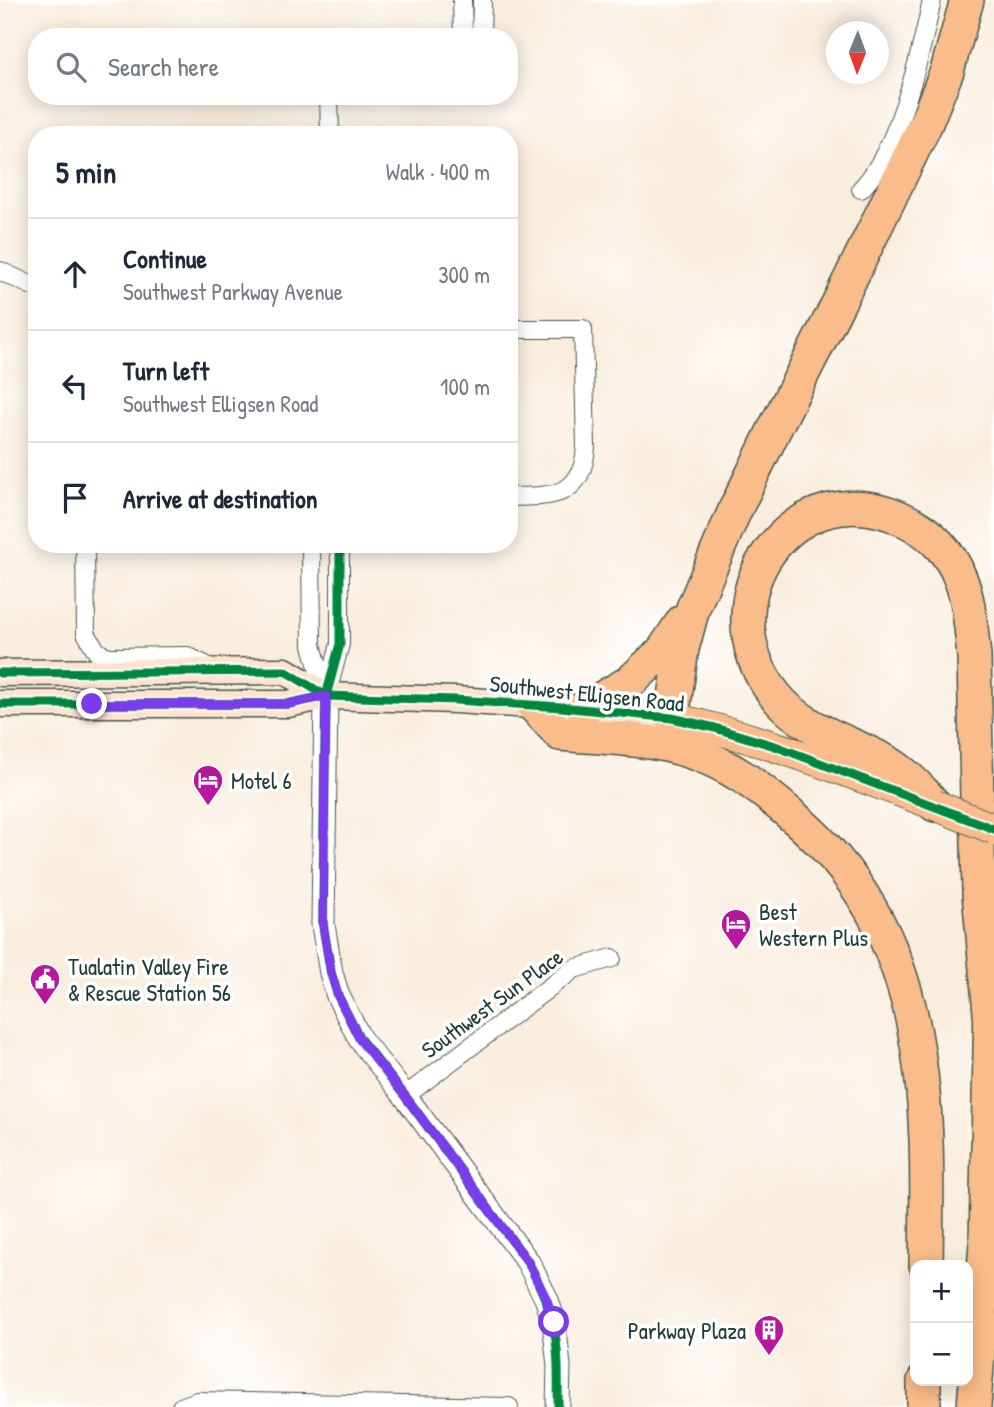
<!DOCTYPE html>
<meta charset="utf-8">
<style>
:root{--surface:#fff;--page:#f6f6f7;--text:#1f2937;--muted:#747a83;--line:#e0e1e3}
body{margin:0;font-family:"Patrick Hand",sans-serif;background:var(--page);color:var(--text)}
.controls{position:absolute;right:21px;bottom:21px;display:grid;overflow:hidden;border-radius:14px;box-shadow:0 4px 18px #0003}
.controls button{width:63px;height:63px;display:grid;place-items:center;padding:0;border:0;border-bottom:2px solid var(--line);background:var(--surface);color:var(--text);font:35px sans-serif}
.compass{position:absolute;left:826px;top:21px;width:63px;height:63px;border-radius:50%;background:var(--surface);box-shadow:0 4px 18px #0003;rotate:181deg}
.stop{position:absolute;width:21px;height:21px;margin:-16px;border:5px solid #7c3aed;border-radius:50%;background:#fff}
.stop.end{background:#7c3aed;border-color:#fff;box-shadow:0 2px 7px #0008}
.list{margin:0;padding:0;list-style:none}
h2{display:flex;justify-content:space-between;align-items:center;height:91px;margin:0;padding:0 28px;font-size:30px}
h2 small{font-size:23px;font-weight:400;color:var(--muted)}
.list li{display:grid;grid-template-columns:46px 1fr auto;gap:21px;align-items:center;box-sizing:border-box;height:112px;padding:0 28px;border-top:2px solid var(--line)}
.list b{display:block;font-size:26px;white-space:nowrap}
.list p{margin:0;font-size:23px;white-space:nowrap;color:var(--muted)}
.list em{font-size:23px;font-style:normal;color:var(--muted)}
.icon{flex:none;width:38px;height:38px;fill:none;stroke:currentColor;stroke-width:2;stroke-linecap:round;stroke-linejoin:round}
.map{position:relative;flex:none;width:994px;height:1407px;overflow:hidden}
.search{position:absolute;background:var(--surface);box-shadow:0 4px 18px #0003;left:28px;top:28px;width:490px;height:77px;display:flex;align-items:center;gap:18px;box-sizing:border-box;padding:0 24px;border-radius:28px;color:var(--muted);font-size:26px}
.panel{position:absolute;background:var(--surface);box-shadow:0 4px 18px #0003;left:28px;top:126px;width:490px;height:427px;border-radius:28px}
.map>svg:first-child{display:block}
</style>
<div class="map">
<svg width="994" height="1407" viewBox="0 0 994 1407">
<rect width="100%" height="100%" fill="#fff"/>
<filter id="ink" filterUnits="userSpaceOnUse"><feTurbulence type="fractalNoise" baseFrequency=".0143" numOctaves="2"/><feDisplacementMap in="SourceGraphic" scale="14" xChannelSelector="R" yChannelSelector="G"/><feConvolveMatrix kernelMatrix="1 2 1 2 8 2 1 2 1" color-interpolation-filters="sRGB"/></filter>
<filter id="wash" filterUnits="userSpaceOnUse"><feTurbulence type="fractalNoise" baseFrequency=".00686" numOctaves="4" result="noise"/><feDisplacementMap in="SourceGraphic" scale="28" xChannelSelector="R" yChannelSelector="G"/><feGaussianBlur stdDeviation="1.57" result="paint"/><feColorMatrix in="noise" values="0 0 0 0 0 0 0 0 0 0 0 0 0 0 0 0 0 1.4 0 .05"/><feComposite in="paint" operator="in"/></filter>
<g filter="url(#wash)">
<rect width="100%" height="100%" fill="#f9eddd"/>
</g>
<g filter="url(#ink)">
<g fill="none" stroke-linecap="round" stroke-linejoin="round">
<g stroke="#40574d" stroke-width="20">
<path id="minor" d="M 462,0 L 463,37
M 481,37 L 482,0
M 329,96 L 330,135
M 861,189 C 898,151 921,53 932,0
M 0,271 L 37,288
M 509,329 L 583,329 L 586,446 C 583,499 551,496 509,497
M 85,544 L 86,633 L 97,652 L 109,657 L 187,656 L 213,669
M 311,544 L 312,645 L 326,696
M 327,693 L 340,644 L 340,544
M 405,1096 L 574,969 L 612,958
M 181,1407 L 197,1401 L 509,1407"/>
</g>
<g stroke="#40574d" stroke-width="25">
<path id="tertiary" d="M 326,696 L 323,925 L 331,973 L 338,996 L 360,1039 L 405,1096 L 528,1262 L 547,1300 L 554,1322 L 559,1366 L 558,1407"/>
</g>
<g stroke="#40574d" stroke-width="29">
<path id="secondary" d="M 0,673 L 285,671 L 326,696
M 0,704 L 288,704 L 326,696 L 456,700 L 561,707 L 672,718"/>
</g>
<g stroke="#40574d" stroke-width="32">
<path id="primary" d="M 672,718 C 762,738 848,772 935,805"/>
</g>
<g stroke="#40574d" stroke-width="36">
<path id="motorway" d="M 533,705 L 560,734 C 603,738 650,738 691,752 C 729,764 759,787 789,813 C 932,931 929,1096 926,1265
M 583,709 L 630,682 L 663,651 L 683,621
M 672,718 L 682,649 L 693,608 L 735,510 L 775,428 L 840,300 L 925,125 L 947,71 L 967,0
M 935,805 C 922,791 909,776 892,765 C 854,742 804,732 775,695 C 699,598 795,464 907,521 C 930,532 951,553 960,578 C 970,602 971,630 974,656 L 979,893 L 991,1024
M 924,1407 L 924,1381
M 974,1407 L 986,1243 L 991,1002"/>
</g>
<use href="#minor" stroke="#fff" stroke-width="18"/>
<use href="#tertiary" stroke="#fff" stroke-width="23"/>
<use href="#secondary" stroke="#fde4d0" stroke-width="26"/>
<use href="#primary" stroke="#f9bc8a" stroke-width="30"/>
<use href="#motorway" stroke="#f9bc8a" stroke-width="33"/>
<g stroke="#40574d" stroke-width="32" stroke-linecap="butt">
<path id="primary-bridge" d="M 935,805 L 994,829"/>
</g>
<use href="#primary-bridge" stroke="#f9bc8a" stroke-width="30"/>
<g stroke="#fff" stroke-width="13">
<path id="cycleway" d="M 340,544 L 340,644 L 326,696 L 325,747 L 323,925 L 331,973 L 338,996 L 360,1039 L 405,1096 L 528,1262 C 558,1319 559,1343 558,1407
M 0,673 L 285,671 L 326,696
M 0,704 L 288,704 L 326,696 L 456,700 L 561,707 L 672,718 L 715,728 L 775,746 L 994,829"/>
</g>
<use href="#cycleway" stroke="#00873e" stroke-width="9"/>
</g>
</g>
<g fill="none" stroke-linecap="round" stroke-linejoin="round" filter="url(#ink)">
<path stroke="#7c3aed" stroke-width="9" d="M 92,704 L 288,704 L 326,696 L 323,925 L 331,973 L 338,996 L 360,1040 L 405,1096 L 528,1262 L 547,1300 L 554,1322"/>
</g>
<defs>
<g id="hotel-pin" transform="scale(1.575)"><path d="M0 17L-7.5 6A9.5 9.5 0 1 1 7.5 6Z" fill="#b5179e" stroke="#fff"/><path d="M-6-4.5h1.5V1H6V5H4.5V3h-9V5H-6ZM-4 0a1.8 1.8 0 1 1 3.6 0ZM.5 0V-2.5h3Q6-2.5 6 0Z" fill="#fff"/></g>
<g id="civic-pin" transform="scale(1.575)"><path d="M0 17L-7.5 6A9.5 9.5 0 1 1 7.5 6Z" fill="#b5179e" stroke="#fff"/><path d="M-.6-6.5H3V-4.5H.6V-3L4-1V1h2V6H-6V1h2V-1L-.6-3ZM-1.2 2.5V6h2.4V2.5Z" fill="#fff"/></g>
<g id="building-pin" transform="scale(1.575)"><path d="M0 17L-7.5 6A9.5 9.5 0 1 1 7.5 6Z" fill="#b5179e" stroke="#fff"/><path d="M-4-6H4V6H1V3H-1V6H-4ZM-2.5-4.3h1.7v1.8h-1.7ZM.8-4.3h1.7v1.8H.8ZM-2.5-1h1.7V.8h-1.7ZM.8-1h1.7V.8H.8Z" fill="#fff"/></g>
</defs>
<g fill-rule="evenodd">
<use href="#hotel-pin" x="208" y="780"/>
<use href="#hotel-pin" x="736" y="924"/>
<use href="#civic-pin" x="45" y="979"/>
<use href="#building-pin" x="769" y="1330"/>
</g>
<g text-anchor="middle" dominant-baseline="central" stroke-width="7" stroke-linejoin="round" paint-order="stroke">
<g font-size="23" fill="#1f3d34" stroke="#fff">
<text transform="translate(587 693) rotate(6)">Southwest Elligsen Road</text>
<text transform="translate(492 1003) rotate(-36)">Southwest Sun Place</text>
</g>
<g font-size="23" fill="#1f3d34" stroke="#fff" text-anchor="start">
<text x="231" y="780">Motel 6</text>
<text x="759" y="911">Best<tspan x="759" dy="26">Western Plus</tspan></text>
<text x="68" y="966">Tualatin Valley Fire<tspan x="68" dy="26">&amp; Rescue Station 56</tspan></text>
<text x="746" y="1330" text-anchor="end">Parkway Plaza</text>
</g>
</g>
</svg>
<div class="controls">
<button>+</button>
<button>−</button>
</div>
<svg class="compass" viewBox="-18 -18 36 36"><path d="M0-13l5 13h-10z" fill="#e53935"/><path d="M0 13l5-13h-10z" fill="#747a83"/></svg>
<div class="stop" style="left:554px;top:1322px"></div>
<div class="stop end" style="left:92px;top:704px"></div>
<div class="search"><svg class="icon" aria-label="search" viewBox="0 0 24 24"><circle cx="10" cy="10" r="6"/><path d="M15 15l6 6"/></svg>Search here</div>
<section class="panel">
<h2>5 min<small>Walk · 400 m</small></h2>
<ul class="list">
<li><svg class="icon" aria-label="ahead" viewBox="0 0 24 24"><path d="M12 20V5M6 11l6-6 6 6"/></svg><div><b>Continue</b><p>Southwest Parkway Avenue</p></div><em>300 m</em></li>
<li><svg class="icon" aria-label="left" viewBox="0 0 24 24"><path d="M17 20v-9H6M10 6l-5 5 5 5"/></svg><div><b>Turn left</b><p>Southwest Elligsen Road</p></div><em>100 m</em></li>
<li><svg class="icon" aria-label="arrive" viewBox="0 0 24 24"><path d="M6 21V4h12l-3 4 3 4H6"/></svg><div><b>Arrive at destination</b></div></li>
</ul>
</section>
</div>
